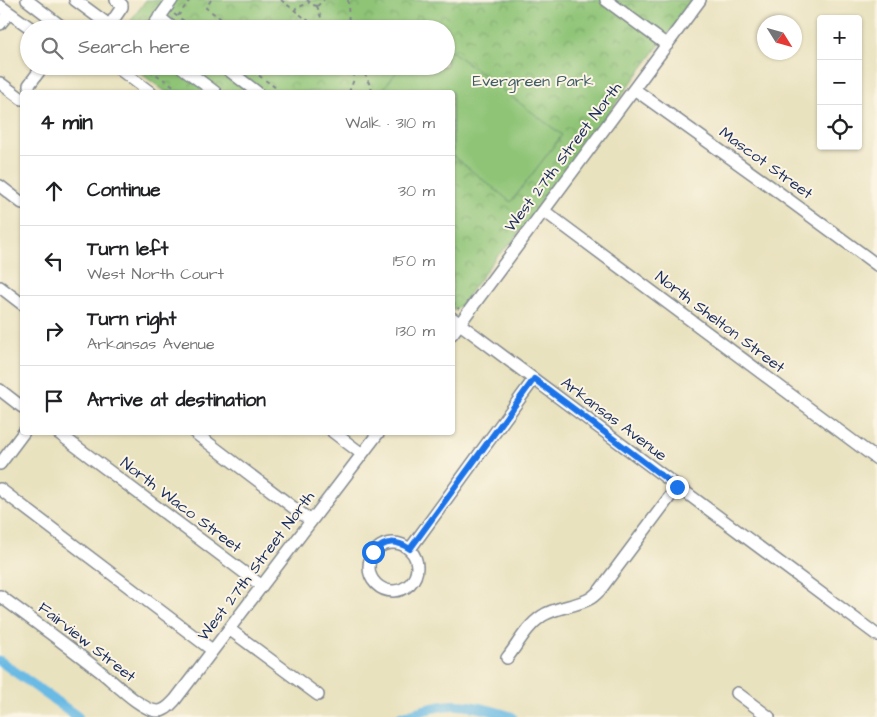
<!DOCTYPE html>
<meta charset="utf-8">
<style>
:root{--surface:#fff;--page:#f2f2f2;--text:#202124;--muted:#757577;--line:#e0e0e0}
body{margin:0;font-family:"Architects Daughter",sans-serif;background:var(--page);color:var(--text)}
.controls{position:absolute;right:15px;top:15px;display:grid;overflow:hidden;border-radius:5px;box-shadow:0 1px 4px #0004}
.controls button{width:45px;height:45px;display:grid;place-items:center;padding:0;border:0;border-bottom:1px solid var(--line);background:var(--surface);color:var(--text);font:25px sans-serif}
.compass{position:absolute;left:757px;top:15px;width:45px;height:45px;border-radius:50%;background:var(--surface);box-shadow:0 1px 4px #0004;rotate:127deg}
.stop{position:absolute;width:15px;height:15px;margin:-11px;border:4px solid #1a73e8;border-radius:50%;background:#fff}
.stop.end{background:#1a73e8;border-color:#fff;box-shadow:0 1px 5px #0008}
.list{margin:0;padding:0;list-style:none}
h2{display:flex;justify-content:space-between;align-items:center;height:65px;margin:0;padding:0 20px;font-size:21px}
h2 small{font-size:16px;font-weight:400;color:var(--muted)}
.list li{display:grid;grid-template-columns:32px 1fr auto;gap:15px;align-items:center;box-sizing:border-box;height:70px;padding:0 20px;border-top:1px solid var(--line)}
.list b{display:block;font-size:19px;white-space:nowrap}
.list p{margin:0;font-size:16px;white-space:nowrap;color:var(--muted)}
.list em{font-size:16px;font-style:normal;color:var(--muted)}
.icon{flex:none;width:28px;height:28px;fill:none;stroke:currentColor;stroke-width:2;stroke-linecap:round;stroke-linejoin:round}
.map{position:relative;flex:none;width:877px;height:717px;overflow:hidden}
.search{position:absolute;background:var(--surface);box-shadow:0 1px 4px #0004;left:20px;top:20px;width:435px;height:55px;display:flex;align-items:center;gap:12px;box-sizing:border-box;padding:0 18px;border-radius:28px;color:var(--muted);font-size:19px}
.panel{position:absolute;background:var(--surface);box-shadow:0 1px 4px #0004;left:20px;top:90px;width:435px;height:345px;border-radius:5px}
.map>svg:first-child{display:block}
</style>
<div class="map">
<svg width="877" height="717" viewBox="0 0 877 717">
<defs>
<pattern id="park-crowns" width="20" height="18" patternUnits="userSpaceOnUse" patternTransform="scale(1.25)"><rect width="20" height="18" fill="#8fc477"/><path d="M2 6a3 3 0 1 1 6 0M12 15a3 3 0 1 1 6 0" fill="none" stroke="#74a065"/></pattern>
</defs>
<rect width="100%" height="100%" fill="#fcf5e5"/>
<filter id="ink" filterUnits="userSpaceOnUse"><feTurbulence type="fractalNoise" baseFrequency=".02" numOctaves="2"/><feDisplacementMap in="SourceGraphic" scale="10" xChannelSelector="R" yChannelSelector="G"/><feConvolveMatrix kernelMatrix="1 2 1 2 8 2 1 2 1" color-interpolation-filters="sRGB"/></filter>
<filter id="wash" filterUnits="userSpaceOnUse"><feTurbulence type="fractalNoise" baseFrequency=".0096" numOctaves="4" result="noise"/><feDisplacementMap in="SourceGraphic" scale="20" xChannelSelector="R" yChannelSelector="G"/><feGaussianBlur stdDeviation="1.12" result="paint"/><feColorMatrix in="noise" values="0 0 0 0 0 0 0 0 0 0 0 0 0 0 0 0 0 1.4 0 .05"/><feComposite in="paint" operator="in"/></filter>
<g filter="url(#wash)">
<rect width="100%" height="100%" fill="#e9e2bf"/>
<path fill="url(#park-crowns)" stroke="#557a6a" d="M 146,0 L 693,0 L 512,242 L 496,257 L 460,306 L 456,309 L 452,309 L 452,92 L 166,92 L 131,66 L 446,66 L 446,29 L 125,29 Z"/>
<path fill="#8fc477" stroke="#557a6a" d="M 446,47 L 562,135 L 511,202 L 453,156 L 452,92 L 381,92 L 401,66 L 446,66 Z"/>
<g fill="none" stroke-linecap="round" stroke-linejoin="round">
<path stroke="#69bae4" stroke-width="10" d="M 0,661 L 78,717
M 401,717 C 416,712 439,705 455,705 C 474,705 494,711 512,717"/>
</g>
</g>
<g filter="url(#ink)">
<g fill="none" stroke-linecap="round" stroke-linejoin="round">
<g stroke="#82888e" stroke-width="14">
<path id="minor" d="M 27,0 L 65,29
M 75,0 L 109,25
M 606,0 L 667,45
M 0,6 L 32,29
M 159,17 L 174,29
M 0,24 L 9,13
M 107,29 L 122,7 L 122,5 L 116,0
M 151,29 L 172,0
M 115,66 L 150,92
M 180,66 L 215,92
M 223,66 L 257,92
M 0,83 L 22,99
M 29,85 L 43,66
M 634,89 L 774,189 L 877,265
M 0,186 L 22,203
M 544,211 L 877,459
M 0,287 L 22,304
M 452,318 L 877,635
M 452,334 L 700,0
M 0,390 L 22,407
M 57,432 L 262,586
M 194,432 L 311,521
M 333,432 L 362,454
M 0,464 L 24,432
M 0,489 L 212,650
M369 567a24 24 0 1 1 48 0a24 24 0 1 1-48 0Z
M 410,549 L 534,379
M 0,596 C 34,621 68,646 101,672 C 114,682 141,710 157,711 C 165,712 170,705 175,700 L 379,432
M 229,629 L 318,695
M 507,658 C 518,644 527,626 542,616 C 557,606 576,607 591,598 C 594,596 597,593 600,590 L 677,487
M 737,693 L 769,717"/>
</g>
<path stroke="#82888e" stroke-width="2" stroke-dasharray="4 4" stroke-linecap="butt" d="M 211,0 L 206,8 L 227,23 L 223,29
M 281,0 L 319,29
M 307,0 L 313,5 L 317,6
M 348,0 L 349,29
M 317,6 L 323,23 L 320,29
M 317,6 L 324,0
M 295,11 L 296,8 L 309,3
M 174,14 L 195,29
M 178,16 L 190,0
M 143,66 L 183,92
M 246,66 L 276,88
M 361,66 L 373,92
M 349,92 L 353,82 L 355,66
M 452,302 L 459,309"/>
<use href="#minor" stroke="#fff" stroke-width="11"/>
</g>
</g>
<g fill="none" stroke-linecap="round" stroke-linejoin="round" filter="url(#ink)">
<path stroke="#1a73e8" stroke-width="6" d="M 373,552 C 386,540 396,540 410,549 L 534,379 L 677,487"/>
</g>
<g text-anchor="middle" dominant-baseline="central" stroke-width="4" stroke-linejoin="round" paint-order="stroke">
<g font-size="16" fill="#3e5c66" stroke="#fcf5e5">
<text x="533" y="81">Evergreen Park</text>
</g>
<g font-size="16" fill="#1b2f5e" stroke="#fcf5e5">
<text transform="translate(563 157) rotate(-53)">West 27th Street North</text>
<text transform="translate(766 163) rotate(36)">Mascot Street</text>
<text transform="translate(720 322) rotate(37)">North Shelton Street</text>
<text transform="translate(614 419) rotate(37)">Arkansas Avenue</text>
<text transform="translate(181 505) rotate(37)">North Waco Street</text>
<text transform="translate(256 566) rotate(-53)">West 27th Street North</text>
<text transform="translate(87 642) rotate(38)">Fairview Street</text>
</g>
</g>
</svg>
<div class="controls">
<button>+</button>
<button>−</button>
<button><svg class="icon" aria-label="locate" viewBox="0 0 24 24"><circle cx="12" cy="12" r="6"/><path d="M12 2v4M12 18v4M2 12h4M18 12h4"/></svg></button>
</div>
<svg class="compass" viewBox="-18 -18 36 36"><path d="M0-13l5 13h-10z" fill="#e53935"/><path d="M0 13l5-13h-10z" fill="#757577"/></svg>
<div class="stop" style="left:373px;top:552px"></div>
<div class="stop end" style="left:677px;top:487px"></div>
<div class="search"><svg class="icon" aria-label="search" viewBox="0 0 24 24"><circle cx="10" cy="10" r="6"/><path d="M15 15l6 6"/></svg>Search here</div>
<section class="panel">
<h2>4 min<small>Walk · 310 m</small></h2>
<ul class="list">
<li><svg class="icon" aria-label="ahead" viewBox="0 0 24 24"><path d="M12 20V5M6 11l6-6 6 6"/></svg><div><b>Continue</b></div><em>30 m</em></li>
<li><svg class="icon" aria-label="left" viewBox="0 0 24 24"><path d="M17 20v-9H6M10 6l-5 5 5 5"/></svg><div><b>Turn left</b><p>West North Court</p></div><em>150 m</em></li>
<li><svg class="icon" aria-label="right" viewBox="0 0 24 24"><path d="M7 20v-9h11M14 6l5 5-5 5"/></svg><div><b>Turn right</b><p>Arkansas Avenue</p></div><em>130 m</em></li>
<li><svg class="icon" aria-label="arrive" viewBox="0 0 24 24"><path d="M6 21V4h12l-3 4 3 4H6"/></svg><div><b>Arrive at destination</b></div></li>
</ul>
</section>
</div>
